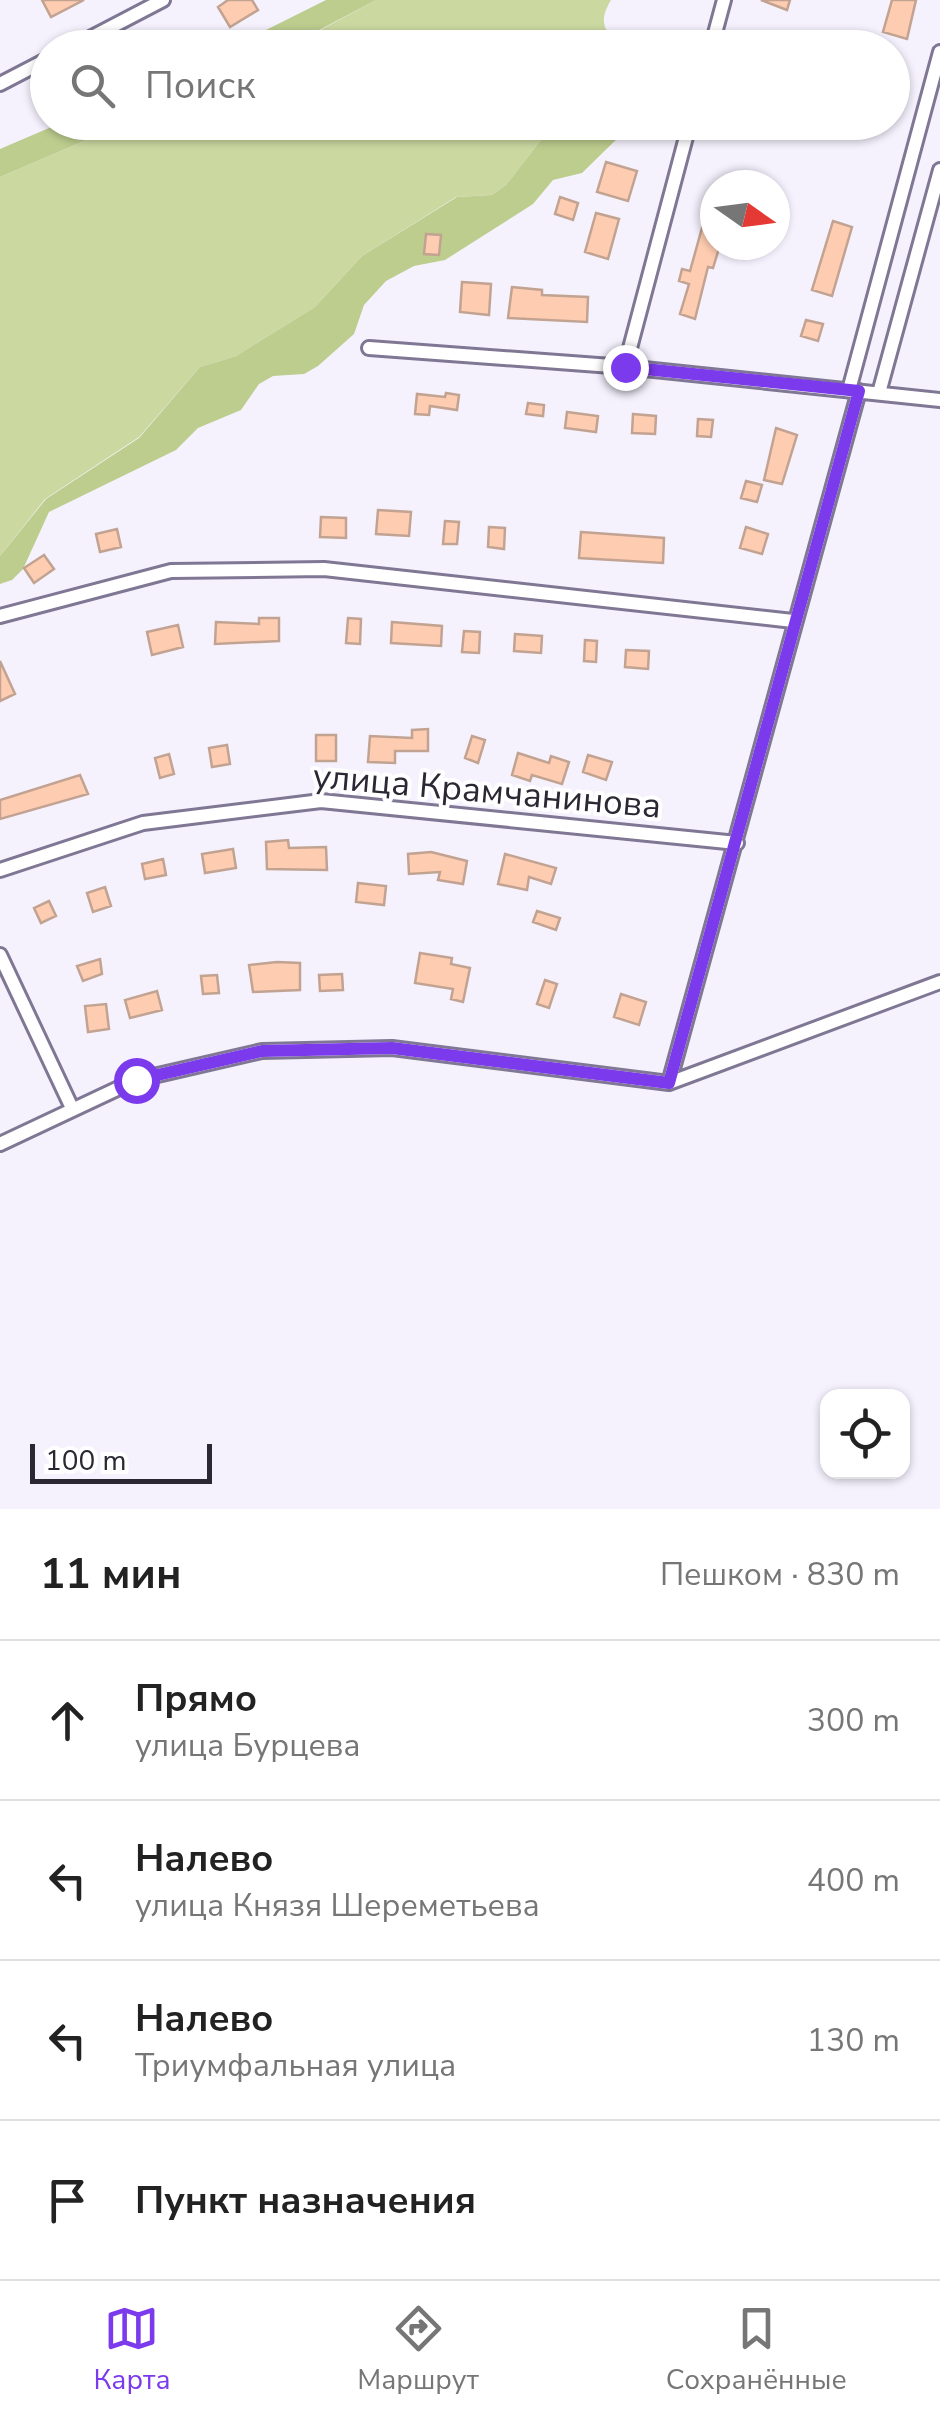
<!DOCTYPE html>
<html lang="ru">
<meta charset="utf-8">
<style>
:root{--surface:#fff;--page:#f2f2f2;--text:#222;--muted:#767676;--line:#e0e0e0;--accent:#7c3aed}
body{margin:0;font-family:"Nunito Sans",sans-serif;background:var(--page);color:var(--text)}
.controls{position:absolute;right:30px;bottom:30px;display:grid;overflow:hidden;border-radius:20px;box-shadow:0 2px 8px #0004}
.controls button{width:90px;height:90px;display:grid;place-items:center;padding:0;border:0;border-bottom:2px solid var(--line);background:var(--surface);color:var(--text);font:50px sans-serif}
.compass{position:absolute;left:700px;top:170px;width:90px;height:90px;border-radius:50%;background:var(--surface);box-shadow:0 2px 8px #0004;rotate:104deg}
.scale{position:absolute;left:30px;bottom:25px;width:182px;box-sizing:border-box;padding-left:10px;border:5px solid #2b2733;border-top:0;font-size:28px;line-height:35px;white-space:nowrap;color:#2b2733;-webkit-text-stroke:8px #fff;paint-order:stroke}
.stop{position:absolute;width:30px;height:30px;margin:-22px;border:8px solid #7c3aed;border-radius:50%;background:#fff}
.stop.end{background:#7c3aed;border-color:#fff;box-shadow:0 2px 10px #0008}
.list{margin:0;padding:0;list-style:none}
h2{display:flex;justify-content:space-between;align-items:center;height:130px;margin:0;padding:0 40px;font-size:42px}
h2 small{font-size:32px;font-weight:400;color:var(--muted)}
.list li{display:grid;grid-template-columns:65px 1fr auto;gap:30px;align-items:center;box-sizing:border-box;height:160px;padding:0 40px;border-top:2px solid var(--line)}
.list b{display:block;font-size:38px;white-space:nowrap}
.list p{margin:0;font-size:32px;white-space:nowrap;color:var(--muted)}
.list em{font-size:32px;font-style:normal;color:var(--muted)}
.icon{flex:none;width:55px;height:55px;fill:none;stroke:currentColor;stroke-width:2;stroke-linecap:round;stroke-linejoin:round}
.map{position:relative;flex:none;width:940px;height:1509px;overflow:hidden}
.search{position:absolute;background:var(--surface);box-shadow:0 2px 8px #0004;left:30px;right:30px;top:30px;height:110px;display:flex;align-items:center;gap:25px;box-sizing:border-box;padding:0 35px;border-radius:55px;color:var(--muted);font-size:38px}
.sheet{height:770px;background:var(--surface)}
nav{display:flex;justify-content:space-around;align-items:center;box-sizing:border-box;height:140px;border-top:2px solid var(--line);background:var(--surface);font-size:28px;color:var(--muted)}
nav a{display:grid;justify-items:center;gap:5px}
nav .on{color:var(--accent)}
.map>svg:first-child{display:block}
</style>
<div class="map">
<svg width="940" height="1509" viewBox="0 0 940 1509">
<rect width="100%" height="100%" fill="#f5f2fe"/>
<path fill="#cbd9a1" d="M 376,0 L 611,0 C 598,22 604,29 619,47 L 287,48 Z
M 126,123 L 554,123 L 506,185 L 492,195 L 456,197 L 362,256 L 315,307 L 236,356 L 200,367 L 139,437 L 45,499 L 0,556 L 0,177 Z"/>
<path fill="#bdcd8e" d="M 326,0 L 376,0 L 287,47 L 232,47 Z
M 63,122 L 126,123 L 0,177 L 0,149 Z
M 554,123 L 656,123 L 626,130 L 582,173 L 553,180 L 533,204 L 445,260 L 414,266 L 386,281 L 364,305 L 354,334 L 318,366 L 304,374 L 273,376 L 259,384 L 241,410 L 198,428 L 176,450 L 49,512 L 23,569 L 12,580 L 0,584 L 0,556 L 46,499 L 139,438 L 200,367 L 236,356 L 315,307 L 362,256 L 457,197 L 492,195 L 506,185 Z"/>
<path fill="#feccb1" stroke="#c2a392" stroke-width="2.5" d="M 42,0 L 84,0 L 51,17 Z
M 228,0 L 252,0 L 258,10 L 230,27 L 218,7 Z
M 761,0 L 790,0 L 787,10 Z
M 892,0 L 916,0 L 907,39 L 883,32 Z
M 757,34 L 793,45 L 792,48 L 753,48 Z
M 587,122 L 604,122 L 599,136 L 584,131 Z
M 606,162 L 637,171 L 628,201 L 597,192 Z
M 712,192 L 715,245 L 720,245 L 713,268 L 708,267 L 695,319 L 680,314 L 689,284 L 679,281 L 682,269 L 690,271 Z
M 560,197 L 578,203 L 573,220 L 555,214 Z
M 596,213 L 619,219 L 608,259 L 585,252 Z
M 833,221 L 852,227 L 832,296 L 812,290 Z
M 426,234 L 441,235 L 439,255 L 424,254 Z
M 462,282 L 491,284 L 489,315 L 460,312 Z
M 512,287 L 542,290 L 542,295 L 588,297 L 587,322 L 508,318 Z
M 806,320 L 823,324 L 818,341 L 801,336 Z
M 446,393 L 459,395 L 457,410 L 430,406 L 429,415 L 415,414 L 417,394 L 445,397 Z
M 528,403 L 544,405 L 543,416 L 526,414 Z
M 567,412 L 598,416 L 596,432 L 565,428 Z
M 633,414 L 656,416 L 655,434 L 632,433 Z
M 698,419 L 713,420 L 711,437 L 697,436 Z
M 776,428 L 797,435 L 782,484 L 764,480 Z
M 746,481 L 762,485 L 757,502 L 741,498 Z
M 378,510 L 411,512 L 409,536 L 376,534 Z
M 321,517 L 346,518 L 346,538 L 320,537 Z
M 445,521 L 459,522 L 457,544 L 443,544 Z
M 489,527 L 505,528 L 504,549 L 488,547 Z
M 746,527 L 768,534 L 762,554 L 740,548 Z
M 117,529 L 121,547 L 100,552 L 96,534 Z
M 581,532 L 664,538 L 663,563 L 579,558 Z
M 44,555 L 54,569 L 34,583 L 24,568 Z
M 259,618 L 279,618 L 279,641 L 215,644 L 216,622 L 259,624 Z
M 348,618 L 361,619 L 360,644 L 346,643 Z
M 392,622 L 442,626 L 441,646 L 391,643 Z
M 178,625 L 183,647 L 152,655 L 147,632 Z
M 464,631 L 480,632 L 479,653 L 462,652 Z
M 515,634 L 542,636 L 541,653 L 514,651 Z
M 585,640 L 597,641 L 596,662 L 584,661 Z
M 626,650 L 649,651 L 648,669 L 625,667 Z
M 0,661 L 15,694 L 0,701 Z
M 428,729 L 428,751 L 395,751 L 395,763 L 368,762 L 370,736 L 412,738 L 412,730 Z
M 316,735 L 336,735 L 336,761 L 316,761 Z
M 472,736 L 485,740 L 478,763 L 465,758 Z
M 227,745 L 230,764 L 212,767 L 209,748 Z
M 518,753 L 549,763 L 551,756 L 569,762 L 562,784 L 532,775 L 530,781 L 512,775 Z
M 169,754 L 174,774 L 160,778 L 155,758 Z
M 588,755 L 612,762 L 606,780 L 583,772 Z
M 80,775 L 88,794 L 0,819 L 0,800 Z
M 288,840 L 289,848 L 326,847 L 327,870 L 267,869 L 266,842 Z
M 233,849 L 236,868 L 205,873 L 202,854 Z
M 431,852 L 467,861 L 463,884 L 438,880 L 440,872 L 409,874 L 408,854 Z
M 505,854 L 556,868 L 551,884 L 529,877 L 527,890 L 498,884 Z
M 163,859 L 166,875 L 145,879 L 142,864 Z
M 358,883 L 386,886 L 384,905 L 356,902 Z
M 105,887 L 111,906 L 93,912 L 87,893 Z
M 49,901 L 56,916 L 41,923 L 34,908 Z
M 537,911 L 560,918 L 556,930 L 533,922 Z
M 420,953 L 452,958 L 451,964 L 470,968 L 463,1002 L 451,999 L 453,989 L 415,983 Z
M 100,959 L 102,974 L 83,981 L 77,966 Z
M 277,962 L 300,963 L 300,990 L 253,992 L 249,965 Z
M 342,974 L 343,990 L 320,991 L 319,975 Z
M 217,975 L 219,993 L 203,994 L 201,976 Z
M 545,980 L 557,984 L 549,1008 L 537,1004 Z
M 157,991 L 162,1010 L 130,1018 L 125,1000 Z
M 621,994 L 646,1002 L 639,1025 L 614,1017 Z
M 106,1004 L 109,1029 L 88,1032 L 85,1006 Z"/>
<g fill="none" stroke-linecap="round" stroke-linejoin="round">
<g stroke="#7f7793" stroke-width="18">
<path id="street" d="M 71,48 L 163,0
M 711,48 L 724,0
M 0,84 L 48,59
M 369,348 L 625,367 L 940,400
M 625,367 L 690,122
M 849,390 L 940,52
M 879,393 L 940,170
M 0,616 L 171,571 L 324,569 L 793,621
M 0,870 L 143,823 L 321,801 L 737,843
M 0,955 L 71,1106
M 669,1083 L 859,391
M 0,1144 L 136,1080 L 262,1051 L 392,1048 L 669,1083 L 940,982"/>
</g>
<use href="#street" stroke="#fff" stroke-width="12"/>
</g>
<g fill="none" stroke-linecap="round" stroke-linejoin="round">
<path stroke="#7c3aed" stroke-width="12" d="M 136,1080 L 262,1051 L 392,1048 L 669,1083 L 859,391 L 625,367"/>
</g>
<g text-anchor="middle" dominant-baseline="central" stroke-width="8" stroke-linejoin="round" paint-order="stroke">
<g font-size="35" fill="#2b2733" stroke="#fff">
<text transform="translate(487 791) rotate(5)">улица Крамчанинова</text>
</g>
</g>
</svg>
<div class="controls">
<button><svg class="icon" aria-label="locate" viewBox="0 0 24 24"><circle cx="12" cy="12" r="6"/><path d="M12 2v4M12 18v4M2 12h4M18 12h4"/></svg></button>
</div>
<svg class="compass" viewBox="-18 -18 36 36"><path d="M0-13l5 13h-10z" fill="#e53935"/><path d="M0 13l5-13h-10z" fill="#767676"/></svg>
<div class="scale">100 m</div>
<div class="stop" style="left:136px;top:1080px"></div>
<div class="stop end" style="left:625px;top:367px"></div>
<div class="search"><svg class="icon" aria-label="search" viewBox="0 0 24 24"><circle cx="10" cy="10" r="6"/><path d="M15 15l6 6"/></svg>Поиск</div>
</div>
<section class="sheet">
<h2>11 мин<small>Пешком · 830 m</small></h2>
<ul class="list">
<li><svg class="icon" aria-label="ahead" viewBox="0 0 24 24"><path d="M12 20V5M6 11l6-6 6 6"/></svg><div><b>Прямо</b><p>улица Бурцева</p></div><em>300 m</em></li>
<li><svg class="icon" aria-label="left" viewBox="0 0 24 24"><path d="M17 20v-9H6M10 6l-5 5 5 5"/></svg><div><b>Налево</b><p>улица Князя Шереметьева</p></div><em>400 m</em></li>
<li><svg class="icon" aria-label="left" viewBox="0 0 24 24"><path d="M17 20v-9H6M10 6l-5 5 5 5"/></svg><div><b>Налево</b><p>Триумфальная улица</p></div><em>130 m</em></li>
<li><svg class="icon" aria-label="arrive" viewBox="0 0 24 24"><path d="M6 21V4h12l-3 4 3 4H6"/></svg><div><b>Пункт назначения</b></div></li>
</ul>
</section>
<nav>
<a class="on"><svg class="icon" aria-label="map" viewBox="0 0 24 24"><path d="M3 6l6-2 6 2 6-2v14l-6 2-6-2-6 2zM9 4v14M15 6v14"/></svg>Карта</a>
<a><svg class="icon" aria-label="directions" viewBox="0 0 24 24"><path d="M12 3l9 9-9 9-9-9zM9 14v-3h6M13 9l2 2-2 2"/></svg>Маршрут</a>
<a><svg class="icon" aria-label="saved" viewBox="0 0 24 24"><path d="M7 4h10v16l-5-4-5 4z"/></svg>Сохранённые</a>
</nav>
